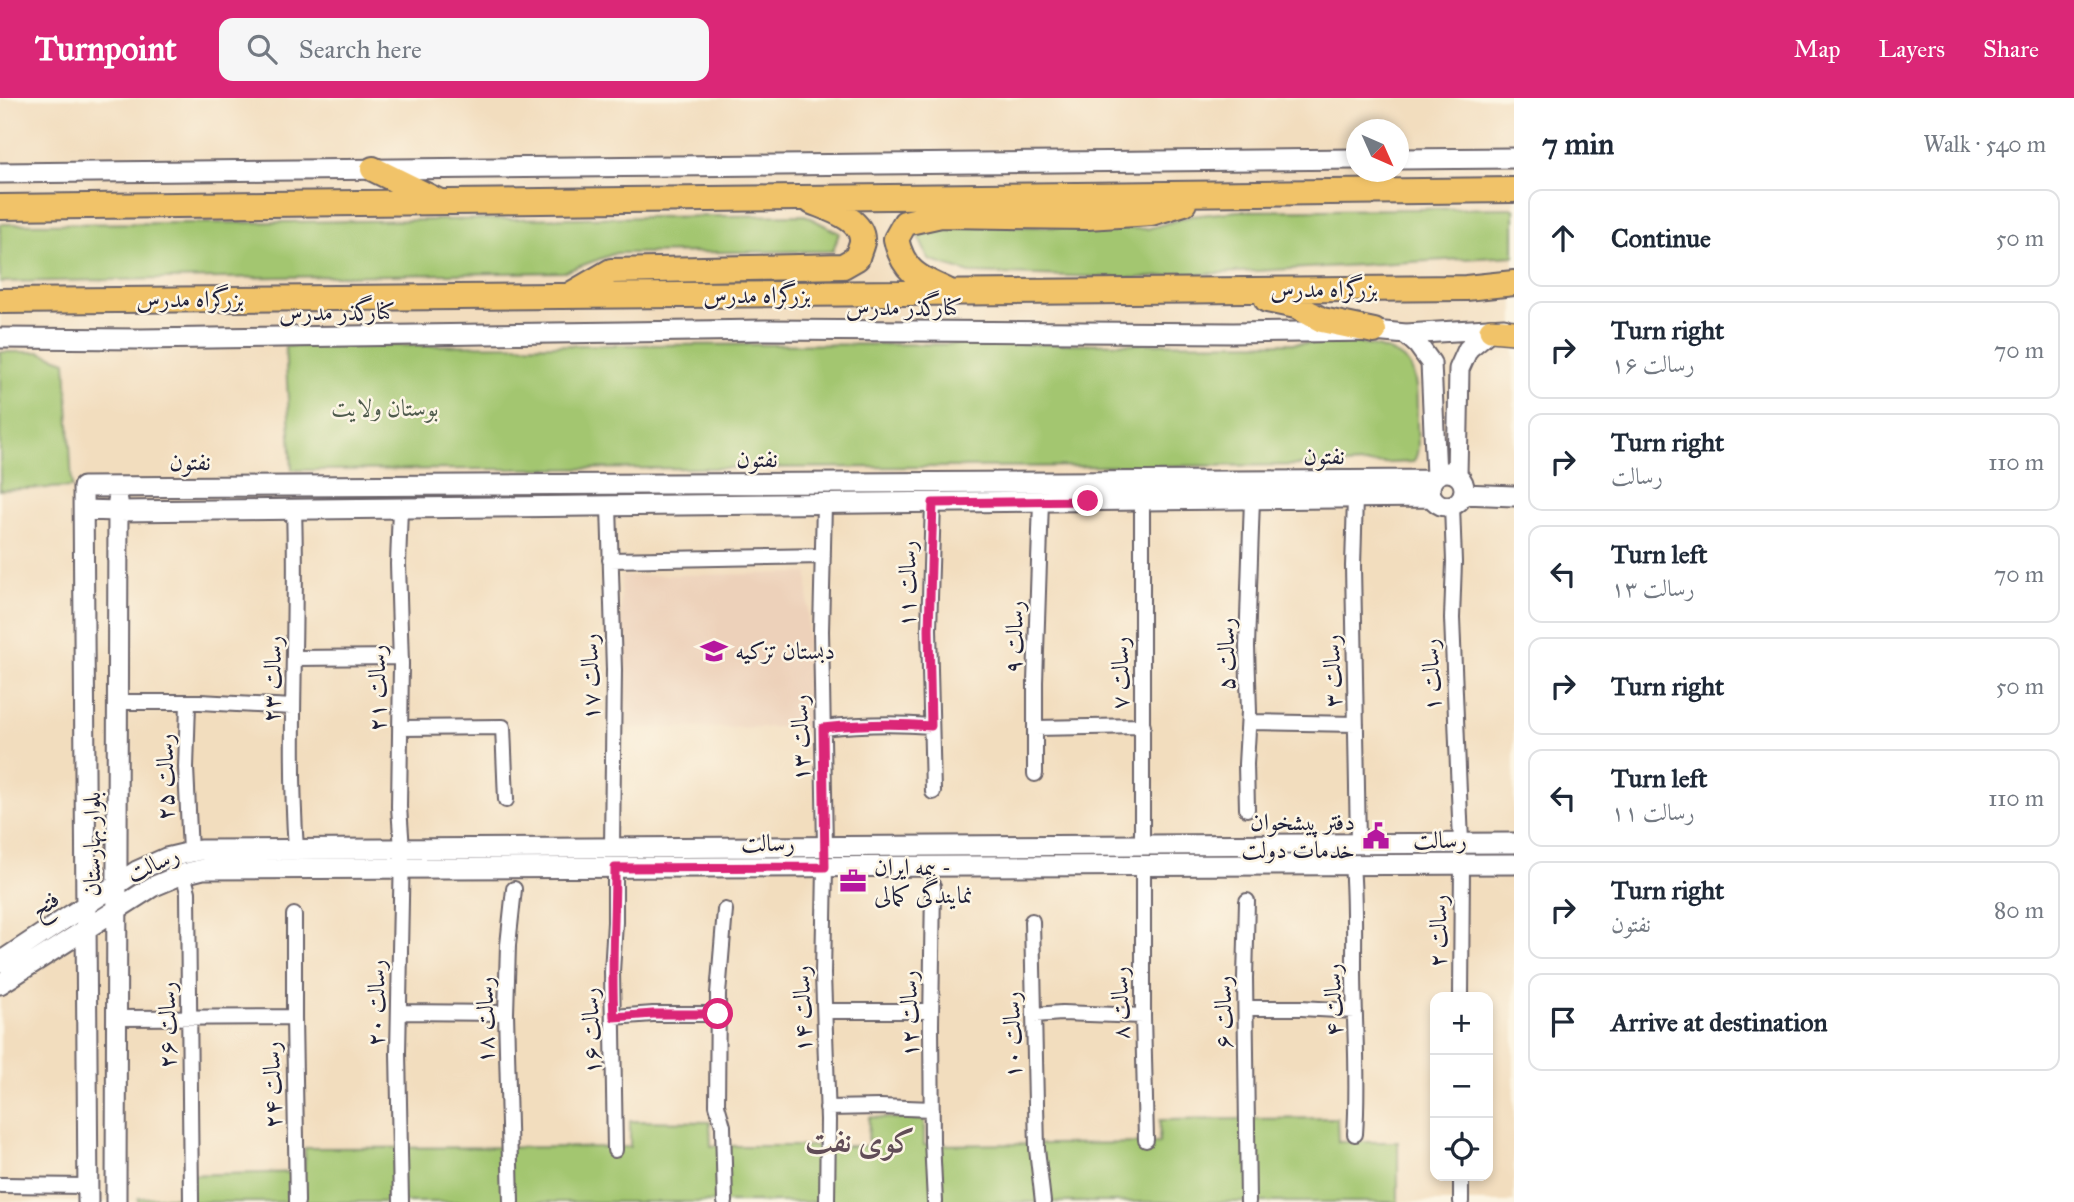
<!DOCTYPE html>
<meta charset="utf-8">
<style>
:root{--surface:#fff;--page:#f6f6f7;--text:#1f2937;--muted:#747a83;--line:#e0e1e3;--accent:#db2777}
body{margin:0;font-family:"IM FELL Great Primer",Amiri,serif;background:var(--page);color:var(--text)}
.controls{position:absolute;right:21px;bottom:21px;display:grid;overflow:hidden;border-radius:14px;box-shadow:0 4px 10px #0003}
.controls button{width:63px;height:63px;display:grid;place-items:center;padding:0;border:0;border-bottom:2px solid var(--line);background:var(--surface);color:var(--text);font:35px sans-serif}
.compass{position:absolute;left:1346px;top:21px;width:63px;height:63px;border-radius:50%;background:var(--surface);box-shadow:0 4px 10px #0003;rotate:135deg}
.stop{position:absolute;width:21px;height:21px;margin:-16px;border:5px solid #db2777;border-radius:50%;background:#fff}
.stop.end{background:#db2777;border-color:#fff;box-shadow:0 2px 7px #0008}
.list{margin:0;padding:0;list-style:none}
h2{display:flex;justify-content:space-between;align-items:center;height:91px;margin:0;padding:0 28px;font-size:30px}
h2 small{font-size:23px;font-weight:400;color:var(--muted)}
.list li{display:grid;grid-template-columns:46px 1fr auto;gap:21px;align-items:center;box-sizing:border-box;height:98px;margin:0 14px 14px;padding:0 14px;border:2px solid var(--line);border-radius:14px}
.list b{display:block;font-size:26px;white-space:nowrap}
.list p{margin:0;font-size:23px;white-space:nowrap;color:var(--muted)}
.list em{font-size:23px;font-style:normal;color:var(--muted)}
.icon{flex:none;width:38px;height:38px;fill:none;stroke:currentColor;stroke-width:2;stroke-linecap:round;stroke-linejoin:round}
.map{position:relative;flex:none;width:1514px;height:1104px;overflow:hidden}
header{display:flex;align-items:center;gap:42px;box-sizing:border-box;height:98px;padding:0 35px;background:var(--accent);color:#fff}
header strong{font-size:33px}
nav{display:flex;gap:38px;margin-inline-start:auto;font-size:24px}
.search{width:490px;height:63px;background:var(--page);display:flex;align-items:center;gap:18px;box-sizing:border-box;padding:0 24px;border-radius:14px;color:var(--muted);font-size:26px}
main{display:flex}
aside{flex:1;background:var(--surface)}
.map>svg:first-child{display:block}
</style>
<header>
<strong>Turnpoint</strong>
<div class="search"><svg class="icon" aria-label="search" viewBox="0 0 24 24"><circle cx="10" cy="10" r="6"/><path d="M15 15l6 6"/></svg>Search here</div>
<nav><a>Map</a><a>Layers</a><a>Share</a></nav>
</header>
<main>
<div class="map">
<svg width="1514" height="1104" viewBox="0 0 1514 1104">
<rect width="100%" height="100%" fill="#fcf5e5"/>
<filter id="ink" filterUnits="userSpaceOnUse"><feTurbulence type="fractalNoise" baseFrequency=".0143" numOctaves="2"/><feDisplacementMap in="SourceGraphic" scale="14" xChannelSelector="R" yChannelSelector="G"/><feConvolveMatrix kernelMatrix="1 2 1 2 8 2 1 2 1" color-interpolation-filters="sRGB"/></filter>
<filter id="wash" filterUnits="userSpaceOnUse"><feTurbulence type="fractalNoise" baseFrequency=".00686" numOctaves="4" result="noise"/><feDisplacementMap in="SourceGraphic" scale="28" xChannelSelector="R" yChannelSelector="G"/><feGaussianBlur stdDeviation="1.57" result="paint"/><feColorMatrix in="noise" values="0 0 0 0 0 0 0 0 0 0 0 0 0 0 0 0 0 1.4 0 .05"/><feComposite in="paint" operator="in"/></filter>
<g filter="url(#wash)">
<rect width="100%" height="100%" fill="#f2ddbe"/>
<path fill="#edd1ba" d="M 808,475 L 808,629 L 621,630 L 621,478 Z"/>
<path fill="#a3c66f" stroke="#627455" stroke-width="2" d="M 1514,110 L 1514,158 L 1136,180 L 970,175 L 929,162 L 918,138 L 945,127 L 1147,131 L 1191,118 L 1238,113 Z
M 805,117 L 839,135 L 833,153 L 616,155 L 564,174 L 0,184 L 0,126 L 217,125 Z
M 1359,245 C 1418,257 1417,270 1417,326 C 1417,338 1421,354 1413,364 L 1342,367 L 292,372 L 285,248 Z
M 0,254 L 40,254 L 66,263 L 72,389 L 0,392 Z
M 869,1019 L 924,1022 L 924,1047 L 1159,1045 L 1160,1022 L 1337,1020 L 1338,1044 L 1398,1044 L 1398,1104 L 138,1104 L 138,1100 L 181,1099 L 180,1077 L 304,1074 L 305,1050 L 630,1049 L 630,1023 L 710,1024 L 711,1048 L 868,1048 Z"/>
</g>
<g filter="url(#ink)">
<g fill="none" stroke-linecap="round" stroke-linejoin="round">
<g stroke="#6b6369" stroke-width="18">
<path id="minor" d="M 1355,400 L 1353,468 L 1358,745
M 1142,403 L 1142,747
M 933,405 L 929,531 L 933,694
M 824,406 L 821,533 L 825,748
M 1452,407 L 1454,464 L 1452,520 L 1461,745
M 609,408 L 614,572 L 612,750
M 400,410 L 398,466 L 401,566 L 399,709 L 402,751 L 398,955 L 401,1104
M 294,411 C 298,525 288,638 296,751
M 610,462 L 823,458
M 294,560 L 401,559
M 117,604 L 200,604 L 293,609
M 188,604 L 186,670 L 190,754
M 1249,624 L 1356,626
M 400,630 L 503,629 L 506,702
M 823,630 C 859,626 894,625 931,628
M 1035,630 L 1143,628
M 1035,676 L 1035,584 L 1041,403
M 1247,711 L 1246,666 L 1249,614 L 1247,549 L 1252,401
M 1352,767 C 1355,801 1354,834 1354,869 C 1354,925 1359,980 1355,1036
M 1143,768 L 1143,918 L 1146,1042
M 825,769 L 823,876 L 828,1022 L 827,1104
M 615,770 L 615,824 L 612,874 L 615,1052
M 183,776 L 188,794 L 191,1104
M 933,788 L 931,927 L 932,1043 L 935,1104
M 1247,803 L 1245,880 L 1248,1104
M 725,812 L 718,896 L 717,1007 L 723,1028 L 725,1104
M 1032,823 L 1037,1051 L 1043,1104
M 1461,899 L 1462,766
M 1246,910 L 1301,910 L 1355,913
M 825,913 L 931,913
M 399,914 L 506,915
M 1034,917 L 1062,915 L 1143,918
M 294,919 L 297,1104
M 614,919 L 653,916 L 718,916
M 116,920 L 294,919 L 294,817
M 827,1010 L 880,1009 L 932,1011
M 0,1087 L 88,1088
M 511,1104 L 506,915 L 508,847 L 514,791
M 1461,1104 L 1461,1078"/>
</g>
<g stroke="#6b6369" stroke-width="23">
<path id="tertiary" d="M 1398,61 L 1514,60
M 0,75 L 1356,61
M 1406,236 L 1418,247 L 1431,265 L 1436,378
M 0,240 L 141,241 L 765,232 L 1233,235 L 1374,233 L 1406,236 L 1504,230
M1430 391a17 17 0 1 1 34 0a17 17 0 1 1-34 0Z
M 1457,377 L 1459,271 L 1468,251 L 1491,232
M 1463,396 L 1514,398
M 84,412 L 118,413 L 1432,399
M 0,864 L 137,773 L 166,760 L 200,752 L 1514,745
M 0,886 L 152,789 L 183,776 L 203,771 L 1514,766
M 88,1104 L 83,389 L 1432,382
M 116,1104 L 118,402"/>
</g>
<g stroke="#6b6369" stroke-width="26">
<path id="primary" d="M 1491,232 L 1514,234"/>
</g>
<g stroke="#6b6369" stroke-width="28">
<path id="trunk" d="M 373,71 L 438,103
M 0,109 L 1514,92
M 946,192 C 918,180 903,173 896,141 L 905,125 L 941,117 L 1087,119 L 1151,115 L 1184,105
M 568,198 L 611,173 L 843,168 L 857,160 C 858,155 861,149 862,144 C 864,121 829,111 812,104
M 1267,202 L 1296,208 L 1322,222 L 1374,233
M 0,203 L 1466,190 L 1514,185"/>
</g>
<use href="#minor" stroke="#fff" stroke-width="14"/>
<use href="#tertiary" stroke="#fff" stroke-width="19"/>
<use href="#primary" stroke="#f1c369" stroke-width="23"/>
<use href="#trunk" stroke="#f1c369" stroke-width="24"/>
</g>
</g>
<g fill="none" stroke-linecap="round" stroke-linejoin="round" filter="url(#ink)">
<path stroke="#db2777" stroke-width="9" d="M 718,916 L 653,916 L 614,919 C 611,869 615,820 615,770 L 825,769 L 823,630 C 860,626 895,625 931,628 L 929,531 L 933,405 L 1088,403"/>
</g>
<defs>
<g id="school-bare" transform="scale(2.1)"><path d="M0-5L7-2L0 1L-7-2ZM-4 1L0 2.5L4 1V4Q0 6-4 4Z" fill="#b5179e" stroke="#fcf5e5" stroke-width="2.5" paint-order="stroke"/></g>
<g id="civic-bare" transform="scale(2.1)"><path d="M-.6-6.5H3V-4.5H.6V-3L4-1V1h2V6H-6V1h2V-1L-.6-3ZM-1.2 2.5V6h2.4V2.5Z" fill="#b5179e" stroke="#fcf5e5" stroke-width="2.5" paint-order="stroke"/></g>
<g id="office-bare" transform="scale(2.1)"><path d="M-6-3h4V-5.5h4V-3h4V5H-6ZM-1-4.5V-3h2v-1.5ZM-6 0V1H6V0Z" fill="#b5179e" stroke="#fcf5e5" stroke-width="2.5" paint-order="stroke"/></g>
</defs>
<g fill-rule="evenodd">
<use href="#school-bare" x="714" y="553"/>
<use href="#civic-bare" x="1376" y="738"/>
<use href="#office-bare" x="853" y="783"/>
</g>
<g text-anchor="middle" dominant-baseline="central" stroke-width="5" stroke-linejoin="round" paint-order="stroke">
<g font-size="24" fill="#22223b" stroke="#fcf5e5">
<text x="1324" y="191">بزرگراه مدرس</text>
<text x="757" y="197">بزرگراه مدرس</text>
<text x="190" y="201">بزرگراه مدرس</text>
<text x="904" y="209">کنارگذر مدرس</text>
<text transform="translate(337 214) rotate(-1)">کنارگذر مدرس</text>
<text x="1324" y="358">نفتون</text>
<text x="757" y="361">نفتون</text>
<text x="190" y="364">نفتون</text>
<text transform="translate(907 486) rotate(-89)">رسالت ۱۱</text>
<text transform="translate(1014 539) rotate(-88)">رسالت ۹</text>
<text transform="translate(1226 556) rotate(-90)">رسالت ۵</text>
<text transform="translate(1332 573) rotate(-91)">رسالت ۳</text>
<text transform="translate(1120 575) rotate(-90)">رسالت ۷</text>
<text transform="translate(1431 577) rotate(-92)">رسالت ۱</text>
<text transform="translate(590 579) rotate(-91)">رسالت ۱۷</text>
<text transform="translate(272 581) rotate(-88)">رسالت ۲۳</text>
<text transform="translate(377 590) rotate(-90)">رسالت ۲۱</text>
<text transform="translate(800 640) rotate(-91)">رسالت ۱۳</text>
<text transform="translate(165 679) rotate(-90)">رسالت ۲۵</text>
<text x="1440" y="742">رسالت</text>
<text x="768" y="745">رسالت</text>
<text transform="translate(92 746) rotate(-90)">بلوار بهارستان</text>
<text transform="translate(153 766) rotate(-24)">رسالت</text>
<text transform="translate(45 806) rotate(-33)">فتح</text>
<text transform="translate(1438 833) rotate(-89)">رسالت ۲</text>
<text transform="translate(1333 902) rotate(-91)">رسالت ۴</text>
<text transform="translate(376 905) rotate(-89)">رسالت ٢٠</text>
<text transform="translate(1120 905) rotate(-91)">رسالت ۸</text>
<text transform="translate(802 911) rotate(-91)">رسالت ۱۴</text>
<text transform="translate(1223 914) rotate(-90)">رسالت ۶</text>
<text transform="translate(909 916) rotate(-91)">رسالت ۱۲</text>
<text transform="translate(485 922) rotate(-90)">رسالت ۱۸</text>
<text transform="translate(167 927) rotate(-90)">رسالت ۲۶</text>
<text transform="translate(591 933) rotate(-92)">رسالت ۱۶</text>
<text transform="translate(1012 937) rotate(-91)">رسالت ۱۰</text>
<text transform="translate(272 987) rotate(-91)">رسالت ۲۴</text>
</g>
<g font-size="24" fill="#4f5b4d" stroke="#fcf5e5">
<text x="385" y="310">بوستان ولایت</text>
</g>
<g font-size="24" fill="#22223b" stroke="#fcf5e5" text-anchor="start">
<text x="735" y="553">دبستان تزکیه</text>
<text x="1355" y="724" text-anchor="end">دفتر پیشخوان<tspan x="1355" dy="28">خدمات دولت</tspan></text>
<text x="874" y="769">بیمه ایران -<tspan x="874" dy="28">نمایندگى کمالى</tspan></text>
</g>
<g font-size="32" font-weight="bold" fill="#614d57" stroke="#fcf5e5">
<text x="860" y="1043">کوی نفت</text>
</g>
</g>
</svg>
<div class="controls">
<button>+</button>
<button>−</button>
<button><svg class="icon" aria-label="locate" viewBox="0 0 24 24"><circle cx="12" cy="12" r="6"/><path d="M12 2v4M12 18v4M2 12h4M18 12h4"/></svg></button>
</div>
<svg class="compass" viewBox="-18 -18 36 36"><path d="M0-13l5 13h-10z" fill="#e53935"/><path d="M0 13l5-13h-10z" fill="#747a83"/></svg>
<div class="stop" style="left:718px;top:916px"></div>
<div class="stop end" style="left:1088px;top:403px"></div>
</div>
<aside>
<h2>7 min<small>Walk · 540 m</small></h2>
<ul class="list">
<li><svg class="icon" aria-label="ahead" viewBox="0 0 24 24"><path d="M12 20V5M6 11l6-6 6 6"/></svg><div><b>Continue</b></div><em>50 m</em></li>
<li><svg class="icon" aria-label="right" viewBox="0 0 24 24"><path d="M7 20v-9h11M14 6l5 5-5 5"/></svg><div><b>Turn right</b><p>رسالت ۱۶</p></div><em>70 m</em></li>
<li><svg class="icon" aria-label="right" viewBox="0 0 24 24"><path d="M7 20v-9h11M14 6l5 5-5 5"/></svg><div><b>Turn right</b><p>رسالت</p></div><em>110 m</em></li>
<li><svg class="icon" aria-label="left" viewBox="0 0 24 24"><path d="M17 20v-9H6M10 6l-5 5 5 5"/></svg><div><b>Turn left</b><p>رسالت ۱۳</p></div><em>70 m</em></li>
<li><svg class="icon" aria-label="right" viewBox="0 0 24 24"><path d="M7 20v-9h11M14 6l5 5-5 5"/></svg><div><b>Turn right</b></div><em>50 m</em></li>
<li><svg class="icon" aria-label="left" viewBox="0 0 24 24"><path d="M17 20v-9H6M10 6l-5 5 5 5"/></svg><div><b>Turn left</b><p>رسالت ۱۱</p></div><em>110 m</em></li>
<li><svg class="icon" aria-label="right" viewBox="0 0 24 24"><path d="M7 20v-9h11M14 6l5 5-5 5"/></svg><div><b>Turn right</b><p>نفتون</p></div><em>80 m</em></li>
<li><svg class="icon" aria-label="arrive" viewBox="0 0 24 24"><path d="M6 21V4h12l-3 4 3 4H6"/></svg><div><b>Arrive at destination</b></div></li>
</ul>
</aside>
</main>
